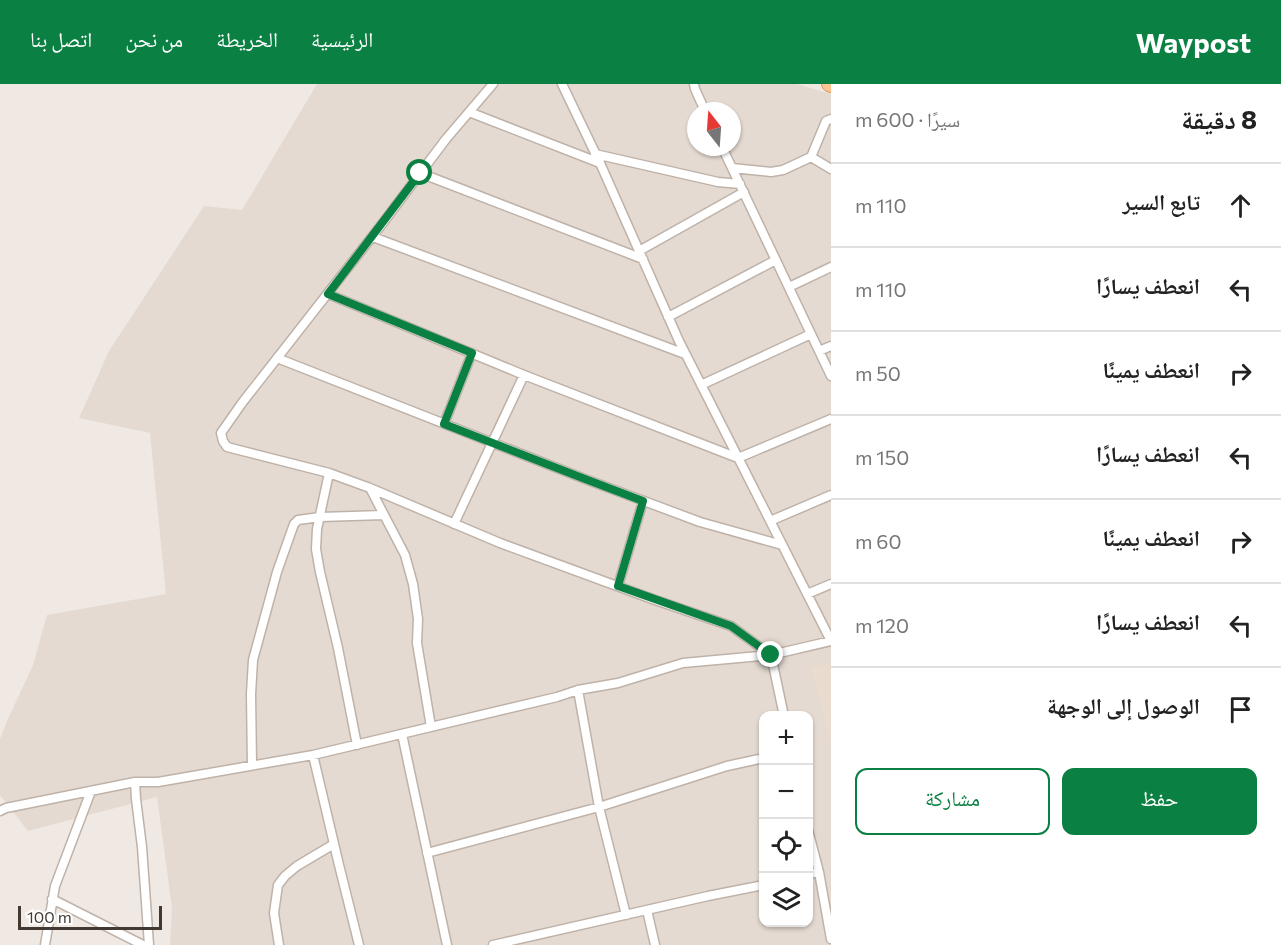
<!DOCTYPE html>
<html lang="ar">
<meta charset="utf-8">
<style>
:root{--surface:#fff;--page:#f2f2f2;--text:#222;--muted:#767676;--line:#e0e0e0;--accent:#0b8043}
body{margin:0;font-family:Commissioner,"Noto Naskh Arabic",sans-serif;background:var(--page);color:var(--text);direction:rtl}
.controls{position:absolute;right:18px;bottom:18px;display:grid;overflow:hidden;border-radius:12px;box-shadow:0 2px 4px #0004}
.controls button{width:54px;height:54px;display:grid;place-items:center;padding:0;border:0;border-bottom:2px solid var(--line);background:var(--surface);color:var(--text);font:30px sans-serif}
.compass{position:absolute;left:687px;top:18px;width:54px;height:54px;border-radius:50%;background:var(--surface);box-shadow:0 2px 4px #0004;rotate:343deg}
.scale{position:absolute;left:18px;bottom:15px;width:144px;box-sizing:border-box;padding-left:6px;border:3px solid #423933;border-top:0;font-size:16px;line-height:21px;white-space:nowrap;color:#423933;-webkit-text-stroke:4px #fff;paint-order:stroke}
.stop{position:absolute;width:18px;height:18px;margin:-14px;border:4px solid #0b8043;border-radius:50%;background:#fff}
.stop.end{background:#0b8043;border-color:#fff;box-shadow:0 2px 6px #0008}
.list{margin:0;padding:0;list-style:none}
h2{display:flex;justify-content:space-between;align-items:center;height:78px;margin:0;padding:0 24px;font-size:26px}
h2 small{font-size:20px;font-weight:400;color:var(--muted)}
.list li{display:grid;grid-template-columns:39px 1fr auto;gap:18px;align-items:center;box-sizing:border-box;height:84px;padding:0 24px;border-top:2px solid var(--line)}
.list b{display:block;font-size:22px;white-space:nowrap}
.list em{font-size:20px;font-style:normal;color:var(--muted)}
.actions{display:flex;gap:12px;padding:18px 24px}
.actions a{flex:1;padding:14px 0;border:2px solid var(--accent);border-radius:12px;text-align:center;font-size:21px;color:var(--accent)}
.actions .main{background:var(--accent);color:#fff}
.icon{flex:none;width:33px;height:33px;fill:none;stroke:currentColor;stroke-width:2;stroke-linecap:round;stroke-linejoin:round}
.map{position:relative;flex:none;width:831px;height:861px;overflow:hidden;direction:ltr}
header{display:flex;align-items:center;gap:36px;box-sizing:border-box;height:84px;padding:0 30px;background:var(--accent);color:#fff}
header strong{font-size:28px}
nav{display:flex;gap:33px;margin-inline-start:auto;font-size:21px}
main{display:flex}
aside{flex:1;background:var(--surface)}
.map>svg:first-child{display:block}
</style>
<header>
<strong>Waypost</strong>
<nav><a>الرئيسية</a><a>الخريطة</a><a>من نحن</a><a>اتصل بنا</a></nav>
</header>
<main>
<aside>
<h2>8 دقيقة<small>سيرًا · 600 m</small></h2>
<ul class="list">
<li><svg class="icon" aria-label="ahead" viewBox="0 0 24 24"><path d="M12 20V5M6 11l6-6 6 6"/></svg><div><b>تابع السير</b></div><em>110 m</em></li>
<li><svg class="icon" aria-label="left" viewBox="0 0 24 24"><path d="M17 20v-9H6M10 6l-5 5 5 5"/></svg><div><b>انعطف يسارًا</b></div><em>110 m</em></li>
<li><svg class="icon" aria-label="right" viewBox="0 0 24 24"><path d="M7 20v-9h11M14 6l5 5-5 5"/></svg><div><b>انعطف يمينًا</b></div><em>50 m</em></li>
<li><svg class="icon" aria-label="left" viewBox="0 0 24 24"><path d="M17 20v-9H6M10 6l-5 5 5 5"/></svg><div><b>انعطف يسارًا</b></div><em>150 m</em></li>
<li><svg class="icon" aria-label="right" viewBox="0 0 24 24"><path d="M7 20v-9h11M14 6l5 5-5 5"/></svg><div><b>انعطف يمينًا</b></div><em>60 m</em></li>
<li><svg class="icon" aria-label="left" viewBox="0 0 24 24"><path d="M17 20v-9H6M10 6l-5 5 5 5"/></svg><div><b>انعطف يسارًا</b></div><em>120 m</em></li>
<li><svg class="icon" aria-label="arrive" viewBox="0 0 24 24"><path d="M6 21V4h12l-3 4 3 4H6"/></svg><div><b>الوصول إلى الوجهة</b></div></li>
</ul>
<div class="actions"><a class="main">حفظ</a><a>مشاركة</a></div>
</aside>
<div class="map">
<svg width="831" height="861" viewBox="0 0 831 861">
<rect width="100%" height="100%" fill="#f0e9e3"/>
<path fill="#e4dad1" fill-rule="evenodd" d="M 317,0 L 797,0 L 831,10 L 831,861 L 170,861 L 172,824 L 157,713 L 28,747 L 0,711 L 0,655 L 7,637 L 33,581 L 47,531 L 166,510 L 150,349 L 79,334 L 109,267 L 204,122 L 242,126 ZM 696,27 L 732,27 L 732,63 L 696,63 ZM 764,632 L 808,632 L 808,838 L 764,838 Z"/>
<path fill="#e9dbcd" d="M 831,579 L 831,660 L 811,584 Z"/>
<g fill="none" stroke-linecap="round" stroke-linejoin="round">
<g stroke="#beb2a9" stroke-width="11">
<path id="street" d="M 493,0 L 446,55 L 382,140 L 242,319 L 221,349 L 223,357 L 227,363 L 329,389 L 370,404 L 500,459 L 655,516 L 731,542 L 771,571 L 784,632
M 694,0 L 695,5 L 705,27
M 469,28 L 600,79
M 831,35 L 826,37 L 811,73 L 831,85
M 722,63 L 831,292
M 595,70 L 718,98 L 740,100
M 732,84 L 771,88 L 783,86 L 811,73
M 420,89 L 643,175
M 373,153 L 685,270
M 639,167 L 744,108
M 789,203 L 831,183
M 328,210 L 524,291 L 738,374 L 831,335
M 668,233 L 776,176
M 819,267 L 831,262
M 277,274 L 585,395 L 700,438 L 782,461
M 701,301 L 811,250
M 444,340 L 472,269
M 329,389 L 317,445 L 316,465 L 320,488 L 338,564 L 357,661
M 370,404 L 405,471 L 413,500 L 418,535 L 417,559 L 431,643
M 770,437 L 831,411
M 454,440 L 524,291
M 618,502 L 643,417
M 807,510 L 831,500
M 578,606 L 599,723 L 626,831
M 402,650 L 447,861
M 313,671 L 339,781 L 359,861
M 252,681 L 251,610 L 253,576 L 277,488 L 294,440 L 298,436 L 320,433 L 384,431
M 0,727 L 6,724 L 135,698
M 808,746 L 819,788 L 831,855
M 427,769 L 599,723 L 727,682 L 764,674
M 808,790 L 819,788
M 52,815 L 143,861
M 647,826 L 655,861
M 45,861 L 55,802 L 91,707
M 149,861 L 142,763 L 136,715 L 135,698 L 158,698 L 313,671 L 557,613 L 578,606 L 618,599 L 683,579 L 771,571 L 831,557 L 679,257 L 600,79 L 562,0
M 279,861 L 274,829 L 278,801 L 285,792 L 297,782 L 334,760
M 493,861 L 708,812 L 764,801"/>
</g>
<g stroke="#dd9e64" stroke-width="16">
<path id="primary" d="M 829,0 L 831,1"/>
</g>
<use href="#street" stroke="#fff" stroke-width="8"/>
<use href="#primary" stroke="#f9c593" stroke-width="14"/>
</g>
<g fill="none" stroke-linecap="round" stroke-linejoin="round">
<path stroke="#0b8043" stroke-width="8" d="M 420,89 L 328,210 L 472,269 L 444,340 L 585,395 L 643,417 L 618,502 L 731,542 L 771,571"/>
</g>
</svg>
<div class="controls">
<button>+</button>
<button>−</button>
<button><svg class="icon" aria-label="locate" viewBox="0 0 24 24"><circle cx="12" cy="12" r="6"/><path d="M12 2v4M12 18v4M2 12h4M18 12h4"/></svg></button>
<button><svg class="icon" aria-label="layers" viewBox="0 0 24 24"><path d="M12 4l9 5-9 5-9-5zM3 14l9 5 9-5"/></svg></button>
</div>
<svg class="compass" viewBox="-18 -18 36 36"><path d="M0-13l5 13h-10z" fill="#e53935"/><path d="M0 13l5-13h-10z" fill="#767676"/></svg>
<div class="scale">100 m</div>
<div class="stop" style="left:420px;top:89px"></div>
<div class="stop end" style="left:771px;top:571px"></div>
</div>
</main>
